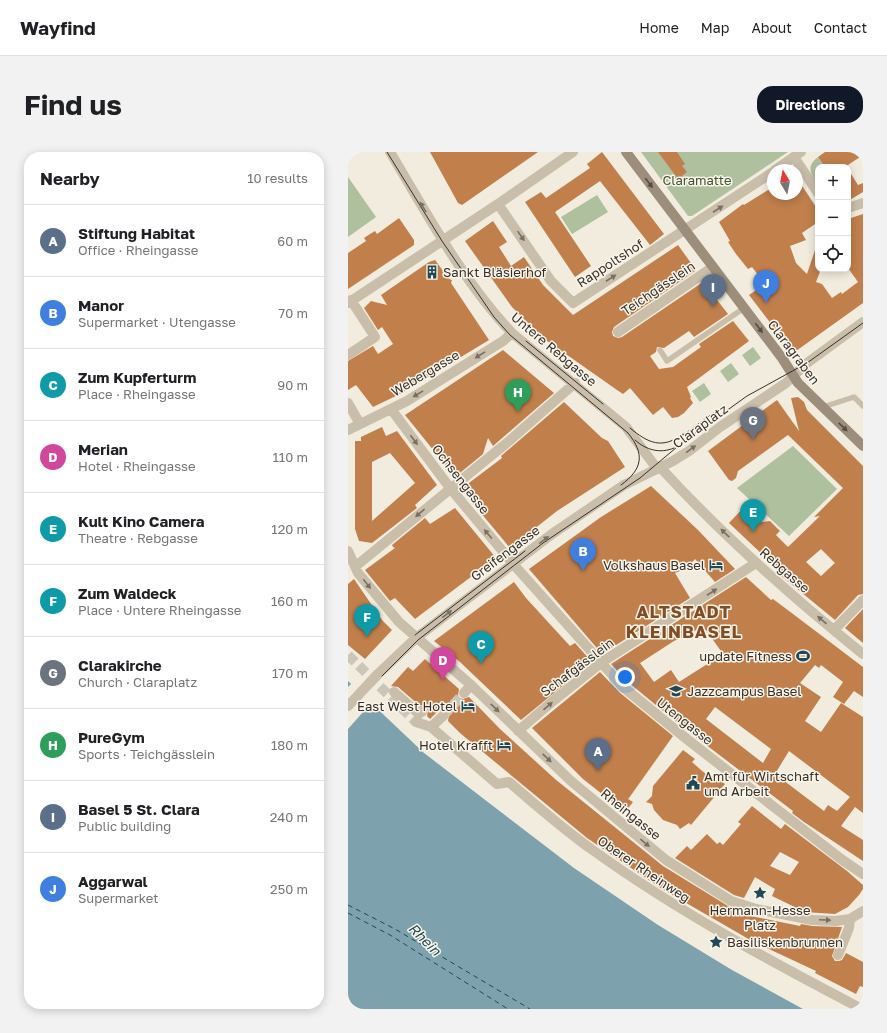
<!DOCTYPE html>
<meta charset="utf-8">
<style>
:root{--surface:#fff;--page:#f2f2f2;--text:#202124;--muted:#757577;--line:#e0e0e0;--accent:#111827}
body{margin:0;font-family:"Golos Text",sans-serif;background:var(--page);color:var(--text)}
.controls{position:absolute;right:12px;top:12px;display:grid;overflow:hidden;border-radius:8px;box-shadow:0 2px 10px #0003}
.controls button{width:36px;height:36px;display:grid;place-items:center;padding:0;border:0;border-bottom:1px solid var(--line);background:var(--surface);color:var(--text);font:20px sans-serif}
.compass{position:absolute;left:419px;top:12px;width:36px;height:36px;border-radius:50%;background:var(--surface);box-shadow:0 2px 10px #0003;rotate:350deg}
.you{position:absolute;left:277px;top:525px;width:14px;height:14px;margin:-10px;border:3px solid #fff;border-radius:50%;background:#1a73e8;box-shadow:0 0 0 6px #1a73e833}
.badge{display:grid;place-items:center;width:26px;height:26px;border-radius:50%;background:var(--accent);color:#fff;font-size:13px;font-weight:700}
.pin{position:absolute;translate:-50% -33px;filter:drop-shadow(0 1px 2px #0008)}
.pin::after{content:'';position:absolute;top:21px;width:14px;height:12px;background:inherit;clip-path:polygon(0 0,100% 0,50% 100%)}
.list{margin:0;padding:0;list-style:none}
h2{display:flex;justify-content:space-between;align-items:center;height:52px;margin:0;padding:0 16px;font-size:17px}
h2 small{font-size:13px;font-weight:400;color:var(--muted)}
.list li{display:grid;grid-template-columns:26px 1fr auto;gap:12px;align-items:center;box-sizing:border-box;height:72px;padding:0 16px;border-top:1px solid var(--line)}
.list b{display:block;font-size:15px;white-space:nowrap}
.list p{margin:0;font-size:13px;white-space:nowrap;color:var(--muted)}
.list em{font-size:13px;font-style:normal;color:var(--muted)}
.icon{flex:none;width:22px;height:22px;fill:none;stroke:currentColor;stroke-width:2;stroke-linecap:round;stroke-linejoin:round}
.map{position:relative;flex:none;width:515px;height:857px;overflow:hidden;border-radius:16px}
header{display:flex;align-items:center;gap:24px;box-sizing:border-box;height:56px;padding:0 20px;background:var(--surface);border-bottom:1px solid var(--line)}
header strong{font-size:19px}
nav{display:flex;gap:22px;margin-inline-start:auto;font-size:14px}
.intro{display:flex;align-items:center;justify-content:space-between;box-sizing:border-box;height:96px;padding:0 24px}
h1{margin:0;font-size:28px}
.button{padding:10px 18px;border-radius:16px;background:var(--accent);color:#fff;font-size:14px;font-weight:700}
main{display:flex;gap:24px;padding:0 24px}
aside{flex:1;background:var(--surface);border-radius:16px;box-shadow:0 2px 10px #0003}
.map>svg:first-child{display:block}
</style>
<header>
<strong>Wayfind</strong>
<nav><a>Home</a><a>Map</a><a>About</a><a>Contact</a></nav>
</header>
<div class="intro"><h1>Find us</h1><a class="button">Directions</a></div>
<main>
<aside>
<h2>Nearby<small>10 results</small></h2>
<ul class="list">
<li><span class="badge" style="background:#5c6f8a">A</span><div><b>Stiftung Habitat</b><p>Office · Rheingasse</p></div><em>60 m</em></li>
<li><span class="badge" style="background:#3f7fe0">B</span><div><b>Manor</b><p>Supermarket · Utengasse</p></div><em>70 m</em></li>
<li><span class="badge" style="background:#0f9aa8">C</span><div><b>Zum Kupferturm</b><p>Place · Rheingasse</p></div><em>90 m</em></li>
<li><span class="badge" style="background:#d1479c">D</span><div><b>Merian</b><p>Hotel · Rheingasse</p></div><em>110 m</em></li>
<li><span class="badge" style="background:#0f9aa8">E</span><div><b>Kult Kino Camera</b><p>Theatre · Rebgasse</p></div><em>120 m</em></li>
<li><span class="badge" style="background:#0f9aa8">F</span><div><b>Zum Waldeck</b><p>Place · Untere Rheingasse</p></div><em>160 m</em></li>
<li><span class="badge" style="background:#6b7280">G</span><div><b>Clarakirche</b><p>Church · Claraplatz</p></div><em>170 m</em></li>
<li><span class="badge" style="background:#2e9e5b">H</span><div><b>PureGym</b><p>Sports · Teichgässlein</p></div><em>180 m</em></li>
<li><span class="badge" style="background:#5c6f8a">I</span><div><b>Basel 5 St. Clara</b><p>Public building</p></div><em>240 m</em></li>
<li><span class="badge" style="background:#3f7fe0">J</span><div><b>Aggarwal</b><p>Supermarket</p></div><em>250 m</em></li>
</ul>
</aside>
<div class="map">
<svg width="515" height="857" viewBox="0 0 515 857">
<rect width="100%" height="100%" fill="#f1ecdd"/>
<path fill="#aec09e" d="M 293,0 L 440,0 L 344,64 L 340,64 Z
M 470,5 L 477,15 L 470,15 L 470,32 C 462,21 458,14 470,5 Z
M 0,25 L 28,65 L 0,85 Z
M 249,43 L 260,60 L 224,82 L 213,65 Z
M 405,195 L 413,206 L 402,214 L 394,203 Z
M 383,211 L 391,222 L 380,230 L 372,219 Z
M 356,231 L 363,242 L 352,250 L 344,239 Z
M 445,294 L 489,337 L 441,384 L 389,336 Z"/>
<path fill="#7da2ad" d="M 0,529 L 76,601 L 226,716 L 310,773 L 384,818 L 455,857 L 0,857 Z"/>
<path fill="#f1ecdd" d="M 4,531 L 24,550 L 0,577 L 0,535 Z"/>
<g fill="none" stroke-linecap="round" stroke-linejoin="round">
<path stroke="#204856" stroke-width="1" stroke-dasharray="5 4" stroke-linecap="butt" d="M 0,753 L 47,777 L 182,857
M 0,761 L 42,783 L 160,857"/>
</g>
<path fill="#c17f4c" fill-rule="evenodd" d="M 82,0 L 190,0 L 114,53 L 110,51 Z
M 254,0 L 316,82 L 302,93 L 252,29 L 207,60 L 243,114 L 227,125 L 177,50 L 193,40 L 198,46 L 242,16 L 239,12 Z
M 310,0 L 329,0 L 337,12 L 334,14 L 339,20 L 330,27 Z
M 477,0 L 515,0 L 515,3 L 497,15 L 477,15 L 470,5 Z
M 500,17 L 510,33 L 515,31 L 515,40 L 500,49 Z
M 449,26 L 470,58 L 470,70 L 454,81 L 458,88 L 442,94 L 448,111 L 459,122 L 468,95 L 470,95 L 470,117 L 473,117 L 468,130 L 474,132 L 484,146 L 493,140 L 494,142 L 510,130 L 500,116 L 500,67 L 515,62 L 515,151 L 448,199 L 444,199 L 401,143 L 417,132 L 404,115 L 400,117 L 388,102 L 380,90 L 382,89 L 371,70 L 395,52 L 396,53 L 425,35 L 425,42 L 449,42 Z
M 51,66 L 66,88 L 66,93 L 0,137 L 0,101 L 18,89 L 16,86 L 22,82 L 27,79 L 29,82 Z
M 145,69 L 159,90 L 151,95 L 163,114 L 176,105 L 195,133 L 225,163 L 330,93 L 348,118 L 347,119 L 266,175 L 264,180 L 265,184 L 270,186 L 274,185 L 355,130 L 380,162 L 346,185 L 341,179 L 316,196 L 309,195 L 308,200 L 302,204 L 311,217 L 325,215 L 353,195 L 351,192 L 385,169 L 401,189 L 339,235 L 343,245 L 342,246 L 345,251 L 336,261 L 330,265 L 324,266 L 315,255 L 305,263 L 282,236 L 275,242 L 269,238 L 195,186 L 164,155 L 117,89 Z
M 87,108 L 101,127 L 104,128 L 103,131 L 141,188 L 52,242 L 25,255 L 8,233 L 0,238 L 0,209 L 25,194 L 30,202 L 45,192 L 34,175 L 30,178 L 16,156 L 23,149 L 39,153 L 33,143 L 81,110 Z
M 155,198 L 206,241 L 145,294 L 140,286 L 135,302 L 107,325 L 57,263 Z
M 450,245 L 456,250 L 459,258 L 515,314 L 515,442 L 510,443 L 487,468 L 431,422 L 433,420 L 381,371 L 397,354 L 414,370 L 422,369 L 432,379 L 428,383 L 440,395 L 472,364 L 466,365 L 495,336 L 440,283 L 390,319 L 388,326 L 384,329 L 381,328 L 360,299 L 429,248 L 451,279 L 443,246 ZM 473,397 L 487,411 L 473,424 L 458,410 Z
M 216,250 L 254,286 L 260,289 L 277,315 L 209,359 L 162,396 L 113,337 L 154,306 L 153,304 Z
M 34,275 L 38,284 L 49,279 L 89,333 L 67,353 L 69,356 L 24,391 L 11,389 L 7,377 L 7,289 L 13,289 L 13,285 ZM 42,301 L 67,331 L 24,369 L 24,310 Z
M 303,334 L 350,378 L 387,417 L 367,430 L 347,407 L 339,416 L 327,421 L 342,446 L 254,502 L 181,417 L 253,365 Z
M 107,356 L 148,406 L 67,467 L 47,446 L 42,449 L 17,418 L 47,396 L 45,395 L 44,393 L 77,366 L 82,372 Z
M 398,425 L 423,448 L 425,447 L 445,462 L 515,515 L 515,545 L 506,539 L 496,552 L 485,545 L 495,530 L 473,513 L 471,516 L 467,513 L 452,531 L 473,545 L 457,569 L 473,580 L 493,551 L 515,565 L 515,661 L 507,655 L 493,674 L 515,688 L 515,709 L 456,670 L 444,661 L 445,659 L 332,573 L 280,530 L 263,512 ZM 358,478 L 375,502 L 331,530 L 323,518 L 306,530 L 292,511 L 326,489 L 337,484 L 337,482 L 341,481 L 341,479 ZM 367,555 L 423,597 L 415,611 L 358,567 ZM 441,599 L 502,645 L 489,659 L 480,653 L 476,659 L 427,622 Z
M 6,427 L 34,468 L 44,478 L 17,507 L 0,493 L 0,432 Z
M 166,430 L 178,446 L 222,494 L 227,491 L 244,510 L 173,568 L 112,510 L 86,489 Z
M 515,457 L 515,491 L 497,476 Z
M 77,507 L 111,537 L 110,543 L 111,546 L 115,547 L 121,545 L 152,577 L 207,627 L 315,714 L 380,754 L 403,764 L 452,774 L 453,772 L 464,774 L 494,775 L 484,804 L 487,809 L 491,809 L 494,808 L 498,801 L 515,810 L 515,835 L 512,834 L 508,842 L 467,821 L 468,819 L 404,789 L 314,737 L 239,686 L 112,581 L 100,569 L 101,563 L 99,559 L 90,559 L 82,567 L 79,564 L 80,559 L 78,554 L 71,553 L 50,535 L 43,534 L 60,515 L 65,519 Z
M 252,520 L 271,540 L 325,584 L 281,646 L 280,647 L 285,650 L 277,660 L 235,627 L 184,576 Z
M 335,598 L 347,607 L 344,610 L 353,618 L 363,626 L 366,623 L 377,632 L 343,673 L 341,671 L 332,677 L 329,673 L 315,668 L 306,658 L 304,652 L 298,650 L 304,644 L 305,634 Z
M 404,654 L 433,677 L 437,672 L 499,719 L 515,733 L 515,737 L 511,743 L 500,755 L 487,762 L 457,760 L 424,744 L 427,737 L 407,725 L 396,746 L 386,743 L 327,706 L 339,694 L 343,698 L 359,682 L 369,692 L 372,690 L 375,693 L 393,672 L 390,670 ZM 432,700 L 451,710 L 442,723 L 422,714 Z"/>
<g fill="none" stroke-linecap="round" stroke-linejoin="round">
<path stroke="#ccc6b9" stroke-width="10" stroke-dasharray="10 5" stroke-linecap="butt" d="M 0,503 L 68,570
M 95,564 L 116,541"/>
<path stroke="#c9beaa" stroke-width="5.5" d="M 312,198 L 319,209 L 396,156
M 475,255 L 506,245 L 515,254"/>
<path stroke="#c9beaa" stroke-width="10" d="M 42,0 C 78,60 116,131 164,181 L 278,275 L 307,314 L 312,315
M 446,5 L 470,41
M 427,18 L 453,0
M 150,52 L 203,129 L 225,151 L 425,20
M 500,56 L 515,51
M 0,151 L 150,52 L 225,0
M 270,180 L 365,115
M 0,203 L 27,185 L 3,148
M 0,251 L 12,272
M 43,257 L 102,336 L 167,414 L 275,535 L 340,588 L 493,707 L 515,722
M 0,278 L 59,249 L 155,189 L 164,181
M 312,315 C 374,383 443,444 515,502
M 0,399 L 10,421 L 51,470 L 123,533 L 223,629 L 318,708 L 383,749 L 408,757 L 464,768 L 488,769 L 502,767 L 515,759
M 8,414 L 161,289 L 227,231
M 486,478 L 515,448
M 29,523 L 68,486 L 204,382 L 276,333 L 325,309 L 341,299 L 372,275 L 438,231 L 459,211 L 515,170
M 46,540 L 71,562 L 73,559 L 74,560
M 116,541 L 123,533
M 68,570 L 83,575 L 149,632 L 161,630 C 189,654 216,678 246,699 C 331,760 422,809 514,857
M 83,575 L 95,564
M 170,579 L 205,549 L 254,510 L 408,411
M 490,803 L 501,776 L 502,767"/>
<path stroke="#9d8e7b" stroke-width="10" d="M 278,0 L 434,206 L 450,231 L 515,294"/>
<path stroke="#373029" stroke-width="1" d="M 39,0 L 94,89 L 146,165 L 162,183 L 280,281 C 297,302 295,317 273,333
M 178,189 L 255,252
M 282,276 C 300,291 314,298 335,282
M 331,286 L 368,259
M 287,288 C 298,298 312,302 326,296
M 67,483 L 177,399
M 0,558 L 70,488 L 195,391 L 292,326 L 335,290 L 399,244 L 459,211 L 515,171"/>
<path stroke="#c9beaa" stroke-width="10" d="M 0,554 L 29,523"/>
</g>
<defs><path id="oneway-solid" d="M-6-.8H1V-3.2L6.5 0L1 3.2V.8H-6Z"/></defs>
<g fill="#564c42">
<use href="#oneway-solid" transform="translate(301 31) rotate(53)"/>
<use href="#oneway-solid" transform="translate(411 176) rotate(53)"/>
<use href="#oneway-solid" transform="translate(495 275) rotate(44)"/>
</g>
<g fill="#797063">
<use href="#oneway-solid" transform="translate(75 55) rotate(-122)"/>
<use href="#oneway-solid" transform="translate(370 57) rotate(-33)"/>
<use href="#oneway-solid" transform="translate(173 84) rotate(55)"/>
<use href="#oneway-solid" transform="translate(263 126) rotate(-33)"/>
<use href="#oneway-solid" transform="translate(132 203) rotate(148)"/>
<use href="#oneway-solid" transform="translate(70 242) rotate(149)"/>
<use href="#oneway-solid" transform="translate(66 288) rotate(53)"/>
<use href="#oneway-solid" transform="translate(343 297) rotate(-36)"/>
<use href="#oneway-solid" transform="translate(72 361) rotate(140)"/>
<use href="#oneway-solid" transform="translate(377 381) rotate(-136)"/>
<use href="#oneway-solid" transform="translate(140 382) rotate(-130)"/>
<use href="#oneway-solid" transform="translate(196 388) rotate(-37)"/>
<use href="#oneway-solid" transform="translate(19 432) rotate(52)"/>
<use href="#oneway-solid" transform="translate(364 440) rotate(-33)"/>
<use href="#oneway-solid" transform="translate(99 462) rotate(-38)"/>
<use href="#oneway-solid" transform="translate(474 468) rotate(-139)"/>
<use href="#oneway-solid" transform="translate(200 554) rotate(-41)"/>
<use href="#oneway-solid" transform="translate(147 556) rotate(44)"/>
<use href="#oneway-solid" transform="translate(199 606) rotate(43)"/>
<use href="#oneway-solid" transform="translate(297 691) rotate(39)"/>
<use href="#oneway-solid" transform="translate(477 768) rotate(2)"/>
</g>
<defs>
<g id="building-bare" transform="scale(1.08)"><path d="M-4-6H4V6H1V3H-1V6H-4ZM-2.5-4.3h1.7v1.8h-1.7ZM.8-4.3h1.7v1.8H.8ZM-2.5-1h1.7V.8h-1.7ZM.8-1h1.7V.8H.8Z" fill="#204856" stroke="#f9f5ea" stroke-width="2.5" paint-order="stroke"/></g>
<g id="hotel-bare" transform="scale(1.08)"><path d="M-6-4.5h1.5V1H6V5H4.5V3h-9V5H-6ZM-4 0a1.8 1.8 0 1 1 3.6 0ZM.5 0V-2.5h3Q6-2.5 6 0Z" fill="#204856" stroke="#f9f5ea" stroke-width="2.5" paint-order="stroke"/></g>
<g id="stadium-bare" transform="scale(1.08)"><path d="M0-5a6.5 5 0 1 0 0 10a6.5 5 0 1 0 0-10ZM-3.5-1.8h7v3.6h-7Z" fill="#204856" stroke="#f9f5ea" stroke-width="2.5" paint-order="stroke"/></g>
<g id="university-bare" transform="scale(1.08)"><path d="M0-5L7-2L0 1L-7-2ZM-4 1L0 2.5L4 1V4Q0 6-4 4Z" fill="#204856" stroke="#f9f5ea" stroke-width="2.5" paint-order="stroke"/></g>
<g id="civic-bare" transform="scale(1.08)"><path d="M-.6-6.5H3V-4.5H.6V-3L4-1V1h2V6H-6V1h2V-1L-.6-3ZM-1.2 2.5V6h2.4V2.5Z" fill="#204856" stroke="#f9f5ea" stroke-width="2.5" paint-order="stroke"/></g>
<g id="sight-bare" transform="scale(1.08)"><path d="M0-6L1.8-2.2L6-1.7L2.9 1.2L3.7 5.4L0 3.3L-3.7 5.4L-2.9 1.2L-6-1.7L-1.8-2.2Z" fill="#204856" stroke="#f9f5ea" stroke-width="2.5" paint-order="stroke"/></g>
</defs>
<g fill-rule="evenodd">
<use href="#building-bare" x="84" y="120"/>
<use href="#hotel-bare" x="368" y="413"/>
<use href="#stadium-bare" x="455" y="504"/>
<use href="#university-bare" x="328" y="539"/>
<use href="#hotel-bare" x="120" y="554"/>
<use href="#hotel-bare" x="156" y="593"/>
<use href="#civic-bare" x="345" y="631"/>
<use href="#sight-bare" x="412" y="741"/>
<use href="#sight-bare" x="368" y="790"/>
</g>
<g text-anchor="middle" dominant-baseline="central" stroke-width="3" stroke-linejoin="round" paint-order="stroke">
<g font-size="13" fill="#3f542e" stroke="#f9f5ea">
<text x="349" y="28">Claramatte</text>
</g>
<g font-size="13" fill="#373029" stroke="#f9f5ea">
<text transform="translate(262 111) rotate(-33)">Rappoltshof</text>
<text transform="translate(310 136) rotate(-34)">Teichgässlein</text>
<text transform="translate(206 197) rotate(40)">Untere Rebgasse</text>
<text transform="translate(446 200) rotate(53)">Claragraben</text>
<text transform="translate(77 221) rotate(-31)">Webergasse</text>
<text transform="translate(352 274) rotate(-36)">Claraplatz</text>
<text transform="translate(113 327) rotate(52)">Ochsengasse</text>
<text transform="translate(157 401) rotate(-37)">Greifengasse</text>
<text transform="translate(437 418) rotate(41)">Rebgasse</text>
<text transform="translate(229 515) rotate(-37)">Schafgässlein</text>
<text transform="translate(337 569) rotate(38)">Utengasse</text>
<text transform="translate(283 662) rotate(39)">Rheingasse</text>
<text transform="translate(296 717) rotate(34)">Oberer Rheinweg</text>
</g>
<g font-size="13" fill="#373029" stroke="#f9f5ea" text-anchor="start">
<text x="95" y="120">Sankt Bläsierhof</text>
<text x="357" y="413" text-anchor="end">Volkshaus Basel</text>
<text x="444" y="504" text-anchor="end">update Fitness</text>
<text x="339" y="539">Jazzcampus Basel</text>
<text x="109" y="554" text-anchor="end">East West Hotel</text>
<text x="145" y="593" text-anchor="end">Hotel Krafft</text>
<text x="356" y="624">Amt für Wirtschaft<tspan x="356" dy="15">und Arbeit</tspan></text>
<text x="412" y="758" text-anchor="middle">Hermann-Hesse<tspan x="412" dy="15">Platz</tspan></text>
<text x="379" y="790">Basiliskenbrunnen</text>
</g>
<g font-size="14" font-style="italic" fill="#204856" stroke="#f9f5ea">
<text transform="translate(77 787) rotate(45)">Rhein</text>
</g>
<g font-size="17" font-weight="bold" letter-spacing="1" fill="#824d25" stroke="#f9f5ea">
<text x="336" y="459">ALTSTADT<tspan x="336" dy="20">KLEINBASEL</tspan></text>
</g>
</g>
</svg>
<div class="controls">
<button>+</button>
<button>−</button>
<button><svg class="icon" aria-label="locate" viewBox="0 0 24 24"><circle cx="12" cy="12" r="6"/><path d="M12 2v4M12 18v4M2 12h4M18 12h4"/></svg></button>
</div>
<svg class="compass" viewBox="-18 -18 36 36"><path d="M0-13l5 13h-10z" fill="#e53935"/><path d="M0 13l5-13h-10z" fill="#757577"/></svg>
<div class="you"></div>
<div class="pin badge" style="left:250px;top:619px;background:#5c6f8a">A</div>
<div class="pin badge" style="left:235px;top:419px;background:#3f7fe0">B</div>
<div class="pin badge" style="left:133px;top:512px;background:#0f9aa8">C</div>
<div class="pin badge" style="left:95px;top:528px;background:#d1479c">D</div>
<div class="pin badge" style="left:405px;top:380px;background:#0f9aa8">E</div>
<div class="pin badge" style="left:19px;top:485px;background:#0f9aa8">F</div>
<div class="pin badge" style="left:405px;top:288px;background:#6b7280">G</div>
<div class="pin badge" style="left:170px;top:260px;background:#2e9e5b">H</div>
<div class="pin badge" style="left:365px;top:155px;background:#5c6f8a">I</div>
<div class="pin badge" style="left:418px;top:151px;background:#3f7fe0">J</div>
</div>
</main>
